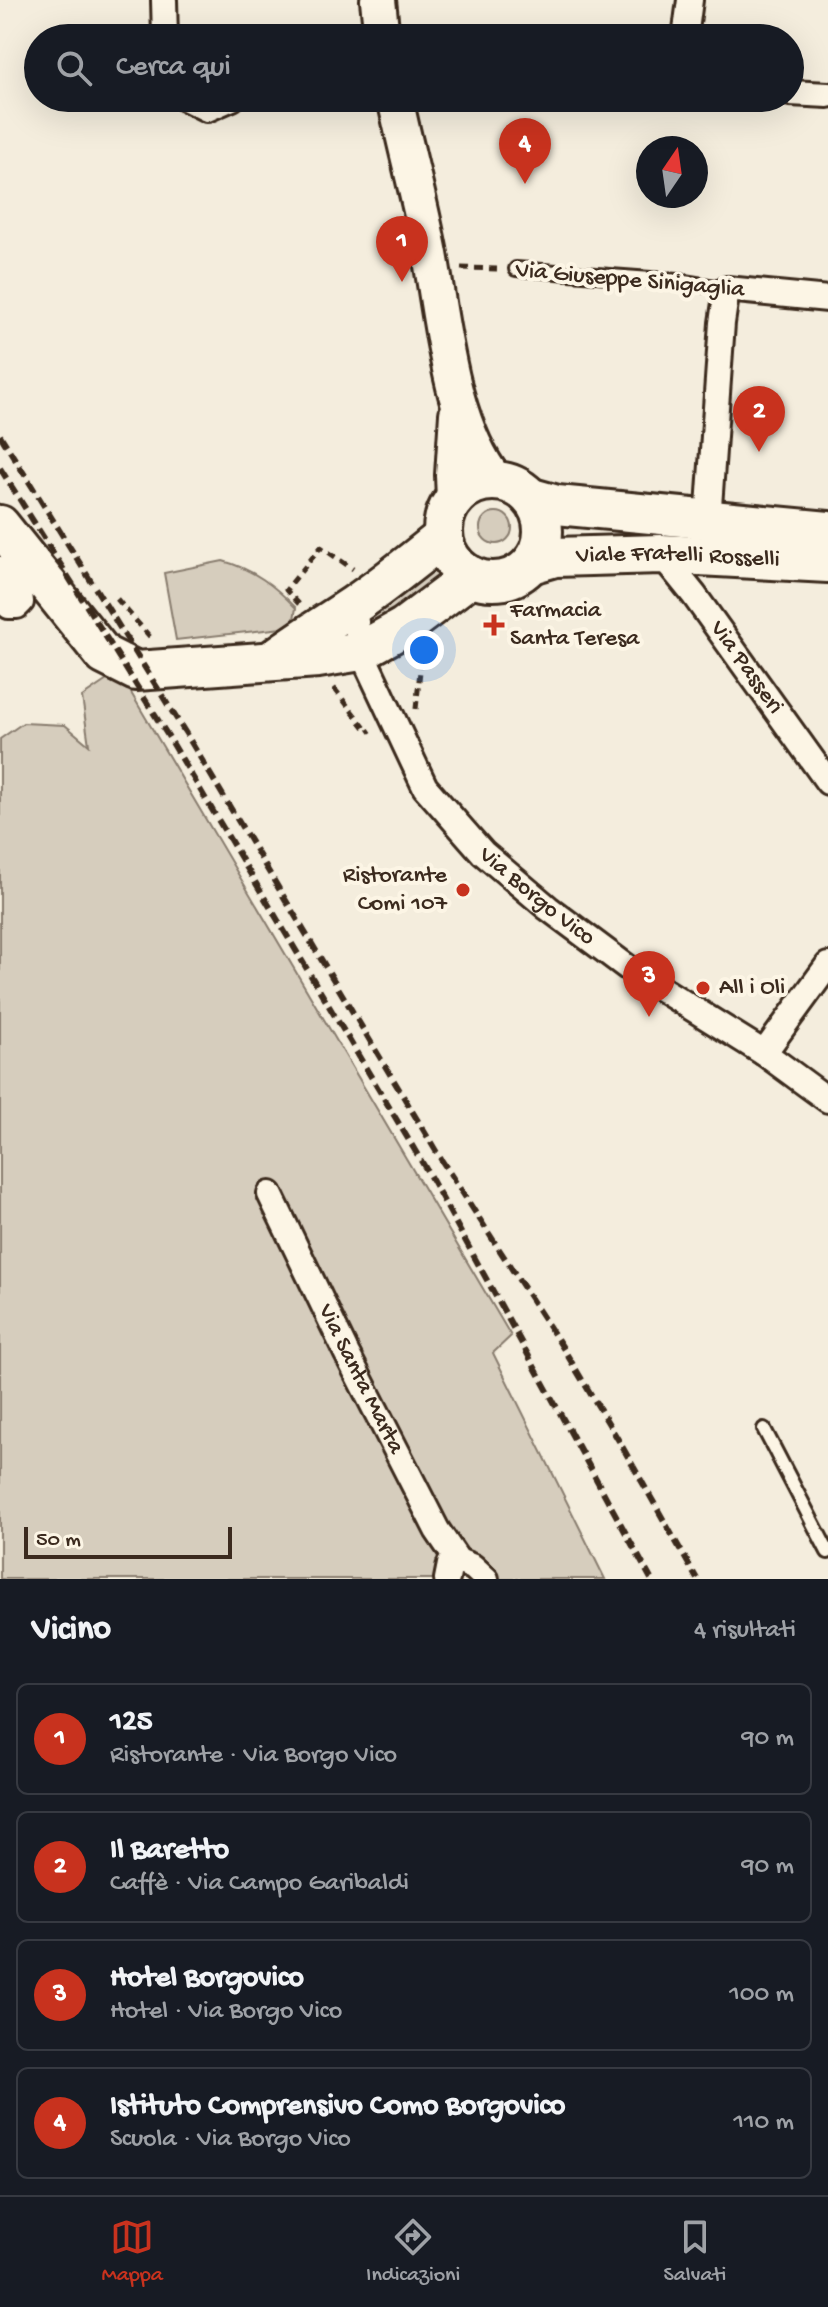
<!DOCTYPE html>
<html lang="it">
<meta charset="utf-8">
<style>
:root{--surface:#171b24;--page:#242831;--text:#f1f3f6;--muted:#9ea1a6;--line:#363941;--accent:#c8321e}
body{margin:0;font-family:"Gochi Hand",sans-serif;background:var(--page);color:var(--text)}
.compass{position:absolute;left:636px;top:136px;width:72px;height:72px;border-radius:50%;background:var(--surface);box-shadow:0 8px 32px #0002;rotate:13deg}
.scale{position:absolute;left:24px;bottom:20px;width:208px;box-sizing:border-box;padding-left:8px;border:4px solid #3b2a1e;border-top:0;font-size:22px;line-height:28px;white-space:nowrap;color:#3b2a1e;-webkit-text-stroke:6px #fcf5e5;paint-order:stroke}
.you{position:absolute;left:424px;top:650px;width:28px;height:28px;margin:-20px;border:6px solid #fff;border-radius:50%;background:#1a73e8;box-shadow:0 0 0 12px #1a73e833}
.badge{display:grid;place-items:center;width:52px;height:52px;border-radius:50%;background:var(--accent);color:#fff;font-size:26px;font-weight:700}
.pin{position:absolute;translate:-50% -66px;filter:drop-shadow(0 2px 4px #0008)}
.pin::after{content:'';position:absolute;top:42px;width:28px;height:24px;background:inherit;clip-path:polygon(0 0,100% 0,50% 100%)}
.list{margin:0;padding:0;list-style:none}
h2{display:flex;justify-content:space-between;align-items:center;height:104px;margin:0;padding:0 32px;font-size:34px}
h2 small{font-size:26px;font-weight:400;color:var(--muted)}
.list li{display:grid;grid-template-columns:52px 1fr auto;gap:24px;align-items:center;box-sizing:border-box;height:112px;margin:0 16px 16px;padding:0 16px;border:2px solid var(--line);border-radius:12px}
.list b{display:block;font-size:30px;white-space:nowrap}
.list p{margin:0;font-size:26px;white-space:nowrap;color:var(--muted)}
.list em{font-size:26px;font-style:normal;color:var(--muted)}
.icon{flex:none;width:44px;height:44px;fill:none;stroke:currentColor;stroke-width:2;stroke-linecap:round;stroke-linejoin:round}
.map{position:relative;flex:none;width:828px;height:1579px;overflow:hidden}
.search{position:absolute;background:var(--surface);box-shadow:0 8px 32px #0002;left:24px;right:24px;top:24px;height:88px;display:flex;align-items:center;gap:20px;box-sizing:border-box;padding:0 28px;border-radius:44px;color:var(--muted);font-size:30px}
.sheet{height:616px;background:var(--surface)}
nav{display:flex;justify-content:space-around;align-items:center;box-sizing:border-box;height:112px;border-top:2px solid var(--line);background:var(--surface);font-size:22px;color:var(--muted)}
nav a{display:grid;justify-items:center;gap:4px}
nav .on{color:var(--accent)}
.map>svg:first-child{display:block}
</style>
<div class="map">
<svg width="828" height="1579" viewBox="0 0 828 1579">
<rect width="100%" height="100%" fill="#f4eddd"/>
<filter id="ink" filterUnits="userSpaceOnUse"><feTurbulence type="fractalNoise" baseFrequency=".0125" numOctaves="2"/><feDisplacementMap in="SourceGraphic" scale="16" xChannelSelector="R" yChannelSelector="G"/><feConvolveMatrix kernelMatrix="1 2 1 2 8 2 1 2 1" color-interpolation-filters="sRGB"/></filter>
<g filter="url(#ink)">
<path fill="#d6cdbd" stroke="#887c6e" stroke-width="2" d="M480 528a16 16 0 1 1 32 0a16 16 0 1 1-32 0Z
M 430,556 L 451,582 L 379,631 L 371,622 L 372,614 Z
M 223,561 C 253,569 275,586 296,608 L 294,619 L 282,628 L 176,640 L 164,573 Z
M 107,680 L 127,686 L 511,1336 L 493,1353 L 605,1579 L 0,1579 L 0,739 L 23,723 L 65,725 L 89,745 L 82,697 Z"/>
<g fill="none" stroke-linecap="round" stroke-linejoin="round">
<g stroke="#3b2a1e" stroke-width="18">
<path id="service" d="M 516,269 L 678,281 L 727,289
M 764,1429 L 828,1552"/>
</g>
<g stroke="#3b2a1e" stroke-width="30">
<g id="minor">
<path d="M 164,0 L 165,38"/>
<path d="M 685,38 L 690,0"/>
<path d="M 790,93 L 828,95"/>
<path d="M 185,98 L 207,109 L 232,98"/>
<path d="M 708,521 L 722,323 L 727,289 L 828,299"/>
<path id="s1" d="M 661,554 L 694,595 L 828,782"/>
<path d="M 0,569 L 20,594 L 21,602 L 17,606 L 9,606 L 0,594"/>
<path id="s2" d="M 353,605 L 361,651 L 425,787 L 483,853 L 548,908 L 631,970 L 764,1053 L 828,1100"/>
<path d="M 764,1053 L 828,965"/>
<path id="s3" d="M 270,1194 L 347,1354 L 437,1530 L 458,1561"/>
<path d="M 447,1579 L 450,1564 L 458,1561 L 473,1567 L 486,1579"/>
</g>
</g>
<g stroke="#3b2a1e" stroke-width="40">
<path id="secondary" d="M 378,0 L 382,38
M 395,98 C 406,150 420,201 430,254 C 443,325 450,423 496,481
M 454,499 L 453,475 L 457,414"/>
</g>
<g stroke="#3b2a1e" stroke-width="44">
<g id="primary">
<circle cx="493" cy="531" r="50"/>
<path d="M 532,498 L 557,505 L 828,531"/>
<path d="M 0,525 L 104,655 L 136,671 L 318,658 L 361,651 L 404,627 L 472,576"/>
<path id="s4" d="M 531,564 L 555,557 L 661,554 L 828,563"/>
<path d="M 272,660 C 299,640 327,623 354,605 C 385,584 414,560 443,537"/>
</g>
</g>
<path stroke="#3b2a1e" stroke-width="5" stroke-dasharray="8 6" stroke-linecap="butt" d="M 461,268 L 499,269
M 117,599 L 151,638
M 299,604 L 286,590 L 321,547 L 353,569
M 334,688 L 368,732 L 371,730
M 416,709 L 422,652"/>
<use href="#service" stroke="#fcf5e5" stroke-width="12"/>
<use href="#minor" stroke="#fcf5e5" stroke-width="24"/>
<use href="#secondary" stroke="#fcf5e5" stroke-width="34"/>
<use href="#primary" stroke="#fcf5e5" stroke-width="38"/>
<path stroke="#3b2a1e" stroke-width="6" stroke-dasharray="12 6" stroke-linecap="butt" d="M 0,435 L 188,737 L 442,1161 L 563,1348 L 619,1441 L 697,1579
M 0,468 L 173,744 L 426,1169 L 651,1579"/>
</g>
</g>
<g fill="#c8321e" stroke="#fcf5e5" stroke-width="3">
<path d="M490 613h8v8h8v8h-8v8h-8v-8h-8v-8h8z"/>
<circle cx="463" cy="890" r="8"/>
<circle cx="703" cy="988" r="8"/>
</g>
<g text-anchor="middle" dominant-baseline="central" stroke-width="8" stroke-linejoin="round" paint-order="stroke">
<g font-size="24" fill="#3b2a1e" stroke="#fcf5e5">
<text transform="translate(630 281) rotate(5)">Via Giuseppe Sinigaglia</text>
<text stroke="none"><textPath href="#s4" startOffset="148">Viale Fratelli Rosselli</textPath></text>
<text stroke="none"><textPath href="#s1" startOffset="142">Via Passeri</textPath></text>
<text stroke="none"><textPath href="#s2" startOffset="354">Via Borgo Vico</textPath></text>
<text stroke="none"><textPath href="#s3" startOffset="206">Via Santa Marta</textPath></text>
</g>
<g font-size="24" fill="#3b2a1e" stroke="#fcf5e5" text-anchor="start">
<text x="510" y="611">Farmacia<tspan x="510" dy="28">Santa Teresa</tspan></text>
<text x="447" y="876" text-anchor="end">Ristorante<tspan x="447" dy="28">Comi 107</tspan></text>
<text x="719" y="988">All i Oli</text>
</g>
</g>
</svg>
<svg class="compass" viewBox="-18 -18 36 36"><path d="M0-13l5 13h-10z" fill="#e53935"/><path d="M0 13l5-13h-10z" fill="#9ea1a6"/></svg>
<div class="scale">50 m</div>
<div class="you"></div>
<div class="pin badge" style="left:402px;top:282px">1</div>
<div class="pin badge" style="left:759px;top:452px">2</div>
<div class="pin badge" style="left:649px;top:1017px">3</div>
<div class="pin badge" style="left:525px;top:184px">4</div>
<div class="search"><svg class="icon" aria-label="search" viewBox="0 0 24 24"><circle cx="10" cy="10" r="6"/><path d="M15 15l6 6"/></svg>Cerca qui</div>
</div>
<section class="sheet">
<h2>Vicino<small>4 risultati</small></h2>
<ul class="list">
<li><span class="badge">1</span><div><b>125</b><p>Ristorante · Via Borgo Vico</p></div><em>90 m</em></li>
<li><span class="badge">2</span><div><b>Il Baretto</b><p>Caffè · Via Campo Garibaldi</p></div><em>90 m</em></li>
<li><span class="badge">3</span><div><b>Hotel Borgovico</b><p>Hotel · Via Borgo Vico</p></div><em>100 m</em></li>
<li><span class="badge">4</span><div><b>Istituto Comprensivo Como Borgovico</b><p>Scuola · Via Borgo Vico</p></div><em>110 m</em></li>
</ul>
</section>
<nav>
<a class="on"><svg class="icon" aria-label="map" viewBox="0 0 24 24"><path d="M3 6l6-2 6 2 6-2v14l-6 2-6-2-6 2zM9 4v14M15 6v14"/></svg>Mappa</a>
<a><svg class="icon" aria-label="directions" viewBox="0 0 24 24"><path d="M12 3l9 9-9 9-9-9zM9 14v-3h6M13 9l2 2-2 2"/></svg>Indicazioni</a>
<a><svg class="icon" aria-label="saved" viewBox="0 0 24 24"><path d="M7 4h10v16l-5-4-5 4z"/></svg>Salvati</a>
</nav>
